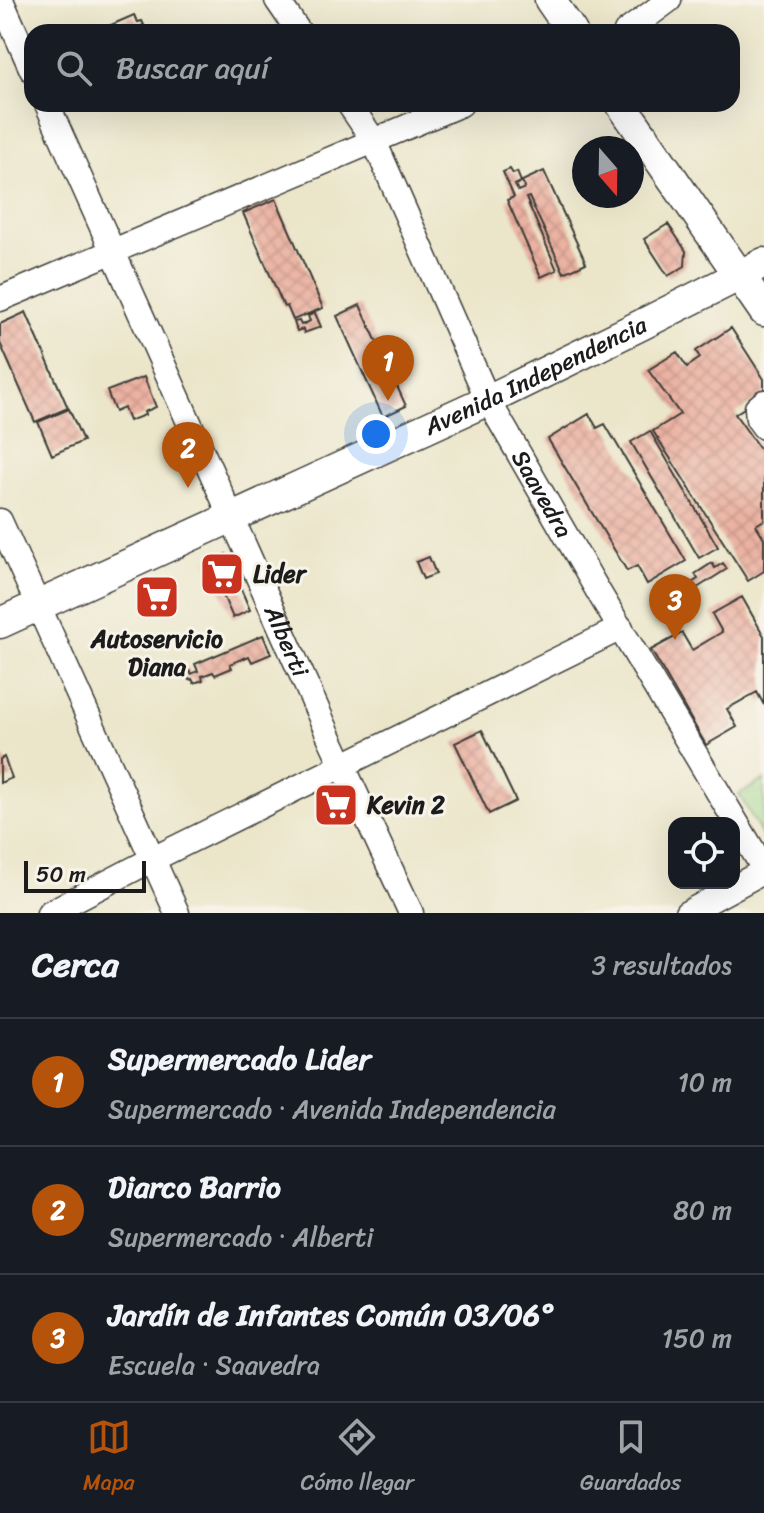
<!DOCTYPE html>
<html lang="es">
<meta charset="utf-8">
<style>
:root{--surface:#171b24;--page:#242831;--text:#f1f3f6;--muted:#9ea1a6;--line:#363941;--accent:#b45309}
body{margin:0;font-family:Sriracha,sans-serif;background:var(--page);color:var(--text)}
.controls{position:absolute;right:24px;bottom:24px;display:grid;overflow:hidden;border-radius:16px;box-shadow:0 8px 32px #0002}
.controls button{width:72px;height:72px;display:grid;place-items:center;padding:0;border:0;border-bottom:2px solid var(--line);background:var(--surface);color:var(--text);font:40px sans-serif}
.compass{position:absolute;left:572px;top:136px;width:72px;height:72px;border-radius:50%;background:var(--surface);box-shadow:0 8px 32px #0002;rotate:160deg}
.scale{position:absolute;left:24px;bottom:20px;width:122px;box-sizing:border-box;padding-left:8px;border:4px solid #1c1c1c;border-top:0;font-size:22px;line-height:28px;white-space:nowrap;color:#1c1c1c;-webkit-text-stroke:6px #f7f3e8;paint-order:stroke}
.you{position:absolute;left:376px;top:434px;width:28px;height:28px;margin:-20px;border:6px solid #fff;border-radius:50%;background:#1a73e8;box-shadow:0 0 0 12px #1a73e833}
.badge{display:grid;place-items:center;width:52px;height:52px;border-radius:50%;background:var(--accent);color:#fff;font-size:26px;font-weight:700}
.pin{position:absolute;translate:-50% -66px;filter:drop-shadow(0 2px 4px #0008)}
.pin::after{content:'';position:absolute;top:42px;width:28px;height:24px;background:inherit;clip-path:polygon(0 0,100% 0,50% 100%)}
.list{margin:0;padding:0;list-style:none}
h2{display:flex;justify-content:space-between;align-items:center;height:104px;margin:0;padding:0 32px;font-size:34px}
h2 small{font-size:26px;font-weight:400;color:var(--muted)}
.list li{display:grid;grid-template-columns:52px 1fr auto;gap:24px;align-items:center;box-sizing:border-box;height:128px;padding:0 32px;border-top:2px solid var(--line)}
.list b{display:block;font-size:30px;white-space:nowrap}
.list p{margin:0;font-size:26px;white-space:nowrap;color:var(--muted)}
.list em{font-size:26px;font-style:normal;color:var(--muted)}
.icon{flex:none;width:44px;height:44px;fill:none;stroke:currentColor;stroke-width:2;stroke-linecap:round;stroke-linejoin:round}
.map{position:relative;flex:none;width:764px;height:913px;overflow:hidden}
.search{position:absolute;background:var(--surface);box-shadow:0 8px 32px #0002;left:24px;right:24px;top:24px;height:88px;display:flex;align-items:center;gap:20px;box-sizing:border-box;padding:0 28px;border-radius:24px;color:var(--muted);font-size:30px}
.sheet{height:488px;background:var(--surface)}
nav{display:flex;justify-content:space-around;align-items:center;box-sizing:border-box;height:112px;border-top:2px solid var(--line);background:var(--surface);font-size:22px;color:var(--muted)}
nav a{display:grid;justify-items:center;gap:4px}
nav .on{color:var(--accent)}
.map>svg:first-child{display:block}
</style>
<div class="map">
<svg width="764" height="913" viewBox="0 0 764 913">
<defs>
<pattern id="park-tufts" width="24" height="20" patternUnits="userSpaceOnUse" patternTransform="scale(2)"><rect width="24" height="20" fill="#9cd68a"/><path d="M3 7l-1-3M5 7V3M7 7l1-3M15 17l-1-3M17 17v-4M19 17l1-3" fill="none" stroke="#86b776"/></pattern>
<pattern id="building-cross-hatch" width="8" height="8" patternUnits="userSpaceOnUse" patternTransform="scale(2)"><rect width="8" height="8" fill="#ebb2a2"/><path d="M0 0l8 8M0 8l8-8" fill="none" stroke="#c9988b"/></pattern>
</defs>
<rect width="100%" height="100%" fill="#f7f3e8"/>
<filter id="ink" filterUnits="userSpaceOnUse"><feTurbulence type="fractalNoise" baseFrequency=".0125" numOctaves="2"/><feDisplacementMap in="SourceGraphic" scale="16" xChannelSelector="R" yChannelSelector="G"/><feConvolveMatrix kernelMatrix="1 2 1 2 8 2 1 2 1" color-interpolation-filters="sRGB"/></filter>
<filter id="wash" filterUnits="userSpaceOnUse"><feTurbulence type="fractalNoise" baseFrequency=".006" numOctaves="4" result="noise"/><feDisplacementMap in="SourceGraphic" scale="32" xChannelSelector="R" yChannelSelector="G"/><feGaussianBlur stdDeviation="1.8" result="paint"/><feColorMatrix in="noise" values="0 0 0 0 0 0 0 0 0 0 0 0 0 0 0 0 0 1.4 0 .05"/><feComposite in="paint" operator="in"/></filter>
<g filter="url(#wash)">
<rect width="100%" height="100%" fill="#ebe6ca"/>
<path fill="url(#park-tufts)" stroke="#5c7953" stroke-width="2" d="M 764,780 L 764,839 L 739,794 Z"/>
<g id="blocks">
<path fill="url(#building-cross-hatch)" d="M 134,15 L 138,22 L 142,21 L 144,25 L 140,27 L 143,32 L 95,32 Z
M 510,169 L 513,174 L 517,172 L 521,182 L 515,185 L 518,191 L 525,188 L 522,181 L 544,171 L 586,263 L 564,273 L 529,197 L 526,198 L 557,270 L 541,277 L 507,200 L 514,197 L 503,172 Z
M 276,199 L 323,308 L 293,320 L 287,306 L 284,307 L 243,213 Z
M 668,224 L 686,251 L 685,266 L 668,276 L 644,239 Z
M 360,305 L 406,406 L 383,417 L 337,316 Z
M 26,312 L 68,408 L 35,422 L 0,343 L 0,324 Z
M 315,313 L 321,327 L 304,333 L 303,329 L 297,331 L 294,322 L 299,321 L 301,325 L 306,323 L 310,321 L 308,316 Z
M 731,328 L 764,379 L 764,395 L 735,414 L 764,455 L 764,520 L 756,525 L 764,538 L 764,571 L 748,581 L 653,431 L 680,414 L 648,370 L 677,352 L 687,367 L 700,358 L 696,351 Z
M 144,377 L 156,407 L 144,412 L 145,415 L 129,421 L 124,408 L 115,412 L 107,391 Z
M 69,409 L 83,441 L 52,455 L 38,422 Z
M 589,414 L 597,428 L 605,424 L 686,561 L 647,584 L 637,566 L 627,571 L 548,439 Z
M 650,431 L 718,547 L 699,558 L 631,442 Z
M 226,554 L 250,610 L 233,618 L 208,562 Z
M 429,557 L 436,574 L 423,579 L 416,562 Z
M 712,563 L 715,568 L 723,563 L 727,569 L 694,590 L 690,584 L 698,579 L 695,574 Z
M 742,597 L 764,636 L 764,705 L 757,692 L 727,709 L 737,727 L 706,745 L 651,650 L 682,633 L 692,650 L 722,632 L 712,614 Z
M 263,635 L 271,654 L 252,662 L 249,656 L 230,664 L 232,668 L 215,675 L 213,672 L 202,676 L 203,680 L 194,683 L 192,679 L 189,680 L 184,670 L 188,668 L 191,674 L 198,671 L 195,664 Z
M 482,730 L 516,801 L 489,814 L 455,743 Z
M 4,757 L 12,778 L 0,783 L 0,759 Z"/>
</g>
</g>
<g filter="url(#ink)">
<use href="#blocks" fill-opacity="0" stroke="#3b3a36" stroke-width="2"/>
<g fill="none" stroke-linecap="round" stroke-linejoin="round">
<g stroke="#3b3a36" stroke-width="27">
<g id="minor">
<path d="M 1,0 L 32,70"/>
<path d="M 277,0 L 299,32"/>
<path d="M 626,32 L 669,0"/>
<path id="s1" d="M 47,104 L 329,736 L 411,913"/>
<path id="s2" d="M 349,104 L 374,141 L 488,400 L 598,591 L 764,869"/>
<path d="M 0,299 L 461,104"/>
<path d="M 764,402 L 757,408 L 758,419 L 764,427"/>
<path d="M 0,521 L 177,913"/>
<path d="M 49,913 L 153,859 L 621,628"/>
<path d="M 687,913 L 764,871"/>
</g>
</g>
<g stroke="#3b3a36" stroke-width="33">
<g id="major">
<path d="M 550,0 L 572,32"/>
<path d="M 621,104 L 764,311"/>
<path id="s3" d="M 0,623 L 488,400 L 641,325 L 764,263"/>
</g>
</g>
<use href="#minor" stroke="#fff" stroke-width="24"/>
<use href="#major" stroke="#fff" stroke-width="30"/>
</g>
</g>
<defs>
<g id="supermarket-square" transform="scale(2.3)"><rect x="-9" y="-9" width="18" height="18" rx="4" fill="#c8321e" stroke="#f7f3e8"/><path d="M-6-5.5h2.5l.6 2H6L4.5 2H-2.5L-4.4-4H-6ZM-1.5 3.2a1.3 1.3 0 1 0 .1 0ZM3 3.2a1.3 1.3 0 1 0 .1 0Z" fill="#fff"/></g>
</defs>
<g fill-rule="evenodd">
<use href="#supermarket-square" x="222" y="574"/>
<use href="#supermarket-square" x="157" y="597"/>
<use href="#supermarket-square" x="336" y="805"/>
</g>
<g text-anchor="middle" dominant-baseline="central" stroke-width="6" stroke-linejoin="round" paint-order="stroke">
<g font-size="24" fill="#1c1c1c" stroke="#f7f3e8">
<text stroke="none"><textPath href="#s3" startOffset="590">Avenida Independencia</textPath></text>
<text stroke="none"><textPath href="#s2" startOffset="436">Saavedra</textPath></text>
<text stroke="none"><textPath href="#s1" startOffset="588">Alberti</textPath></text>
</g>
<g font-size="24" font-weight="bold" fill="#1c1c1c" stroke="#f7f3e8" text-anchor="start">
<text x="253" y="574">Lider</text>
<text x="157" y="639" text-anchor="middle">Autoservicio<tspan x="157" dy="28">Diana</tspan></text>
<text x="367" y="805">Kevin 2</text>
</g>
</g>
</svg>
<div class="controls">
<button><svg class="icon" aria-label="locate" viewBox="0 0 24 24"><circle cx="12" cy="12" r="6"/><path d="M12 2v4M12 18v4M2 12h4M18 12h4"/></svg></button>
</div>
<svg class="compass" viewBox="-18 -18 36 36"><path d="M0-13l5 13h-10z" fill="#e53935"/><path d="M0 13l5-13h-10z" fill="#9ea1a6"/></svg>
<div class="scale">50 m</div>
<div class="you"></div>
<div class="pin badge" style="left:388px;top:401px">1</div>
<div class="pin badge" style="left:188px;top:488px">2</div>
<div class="pin badge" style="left:675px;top:640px">3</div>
<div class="search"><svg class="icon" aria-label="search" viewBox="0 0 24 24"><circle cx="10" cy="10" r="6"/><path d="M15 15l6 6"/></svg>Buscar aquí</div>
</div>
<section class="sheet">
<h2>Cerca<small>3 resultados</small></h2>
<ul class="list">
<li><span class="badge">1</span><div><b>Supermercado Lider</b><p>Supermercado · Avenida Independencia</p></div><em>10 m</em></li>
<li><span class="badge">2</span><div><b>Diarco Barrio</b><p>Supermercado · Alberti</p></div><em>80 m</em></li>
<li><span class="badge">3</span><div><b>Jardín de Infantes Común 03/06°</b><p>Escuela · Saavedra</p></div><em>150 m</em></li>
</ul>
</section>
<nav>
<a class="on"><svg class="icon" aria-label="map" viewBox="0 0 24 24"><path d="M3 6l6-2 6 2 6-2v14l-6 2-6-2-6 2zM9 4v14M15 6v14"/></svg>Mapa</a>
<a><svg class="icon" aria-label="directions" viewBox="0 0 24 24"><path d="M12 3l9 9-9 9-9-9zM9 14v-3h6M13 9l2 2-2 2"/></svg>Cómo llegar</a>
<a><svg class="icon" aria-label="saved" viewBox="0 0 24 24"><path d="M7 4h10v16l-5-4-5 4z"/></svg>Guardados</a>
</nav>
